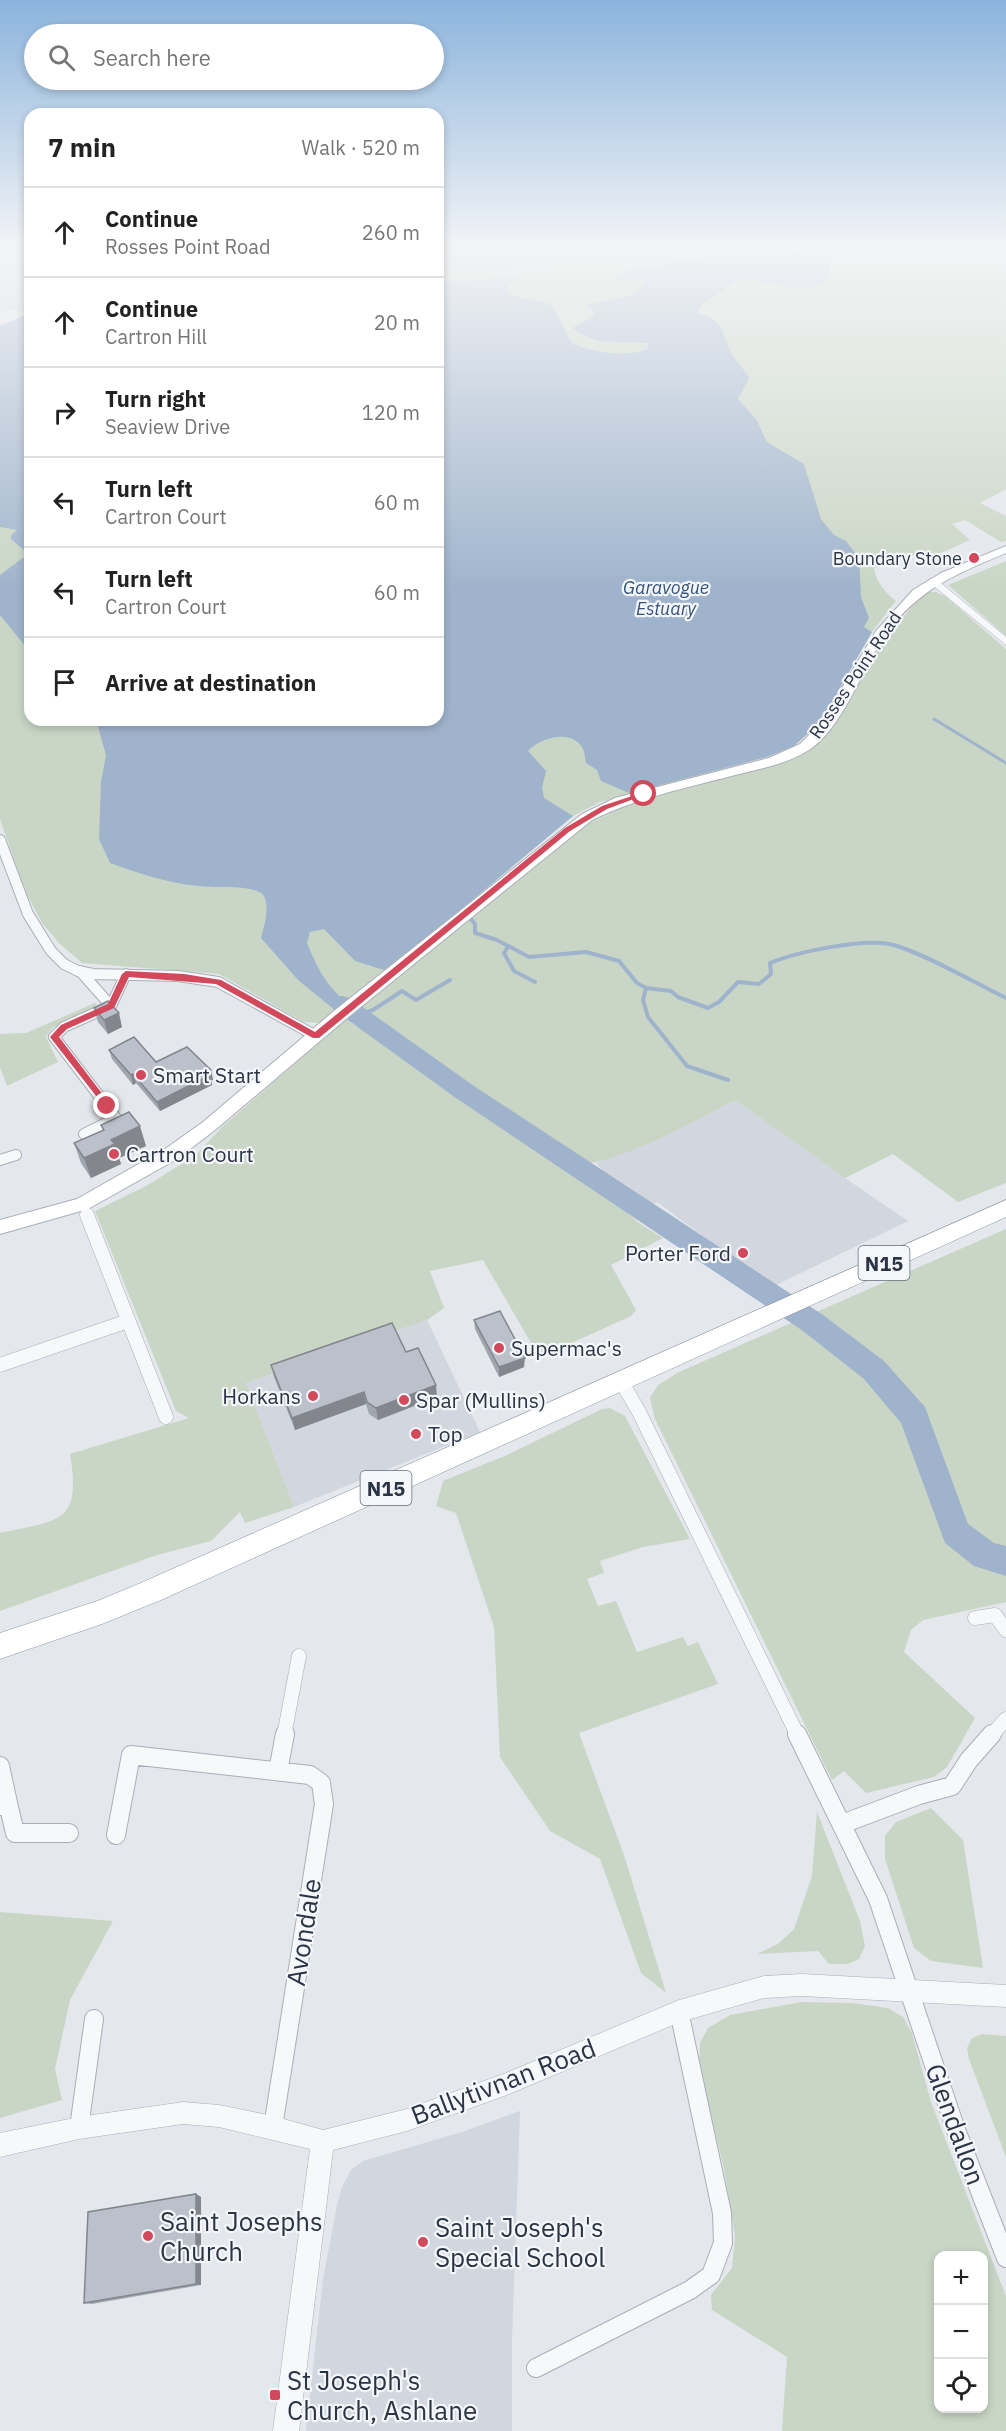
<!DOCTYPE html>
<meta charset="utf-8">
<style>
:root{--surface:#fff;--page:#f2f2f2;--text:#222;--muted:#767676;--line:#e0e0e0}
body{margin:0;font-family:"IBM Plex Sans",sans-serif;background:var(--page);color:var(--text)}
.controls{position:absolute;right:18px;bottom:18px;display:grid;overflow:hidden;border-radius:12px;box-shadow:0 3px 9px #0003}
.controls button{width:54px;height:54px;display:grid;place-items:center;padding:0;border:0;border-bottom:2px solid var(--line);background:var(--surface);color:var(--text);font:30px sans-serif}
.stop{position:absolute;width:18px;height:18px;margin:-14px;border:4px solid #d1495b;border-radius:50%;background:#fff}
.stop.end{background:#d1495b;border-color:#fff;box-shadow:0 2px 6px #0008}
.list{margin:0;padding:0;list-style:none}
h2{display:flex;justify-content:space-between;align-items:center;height:78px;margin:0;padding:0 24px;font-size:26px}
h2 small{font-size:20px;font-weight:400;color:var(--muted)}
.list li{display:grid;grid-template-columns:39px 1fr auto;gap:18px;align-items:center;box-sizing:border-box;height:90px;padding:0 24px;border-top:2px solid var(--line)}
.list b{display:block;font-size:22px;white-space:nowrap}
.list p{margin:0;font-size:20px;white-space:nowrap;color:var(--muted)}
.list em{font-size:20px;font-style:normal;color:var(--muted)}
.icon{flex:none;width:33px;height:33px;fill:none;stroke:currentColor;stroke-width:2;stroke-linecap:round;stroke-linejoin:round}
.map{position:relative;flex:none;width:1006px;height:2431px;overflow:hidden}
.search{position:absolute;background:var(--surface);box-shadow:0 3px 9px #0003;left:24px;top:24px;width:420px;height:66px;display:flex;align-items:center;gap:15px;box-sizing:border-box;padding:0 21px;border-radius:33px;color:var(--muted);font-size:22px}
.panel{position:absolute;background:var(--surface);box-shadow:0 3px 9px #0003;left:24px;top:108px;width:420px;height:618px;border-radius:18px}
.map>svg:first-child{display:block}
</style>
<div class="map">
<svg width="1006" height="2431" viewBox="0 0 1006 2431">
<rect width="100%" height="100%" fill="#e4e7ec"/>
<path fill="#d2d6de" d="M 0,248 L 30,248 L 30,313 L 11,309 L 0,314 Z
M 735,1100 L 845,1178 L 908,1221 L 772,1287 L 657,1202 L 649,1207 L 611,1181 L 596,1163 L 652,1140 Z
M 427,1320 L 480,1432 L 294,1507 L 246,1383 Z
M 520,2111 L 512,2340 L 512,2431 L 306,2431 L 323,2279 L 337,2205 L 342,2187 L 351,2170 L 363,2161 L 462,2132 Z"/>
<path fill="#c9d6c5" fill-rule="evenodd" d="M 438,248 L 1006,248 L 1006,489 L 980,503 L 1006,516 L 1006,541 L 1001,542 L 965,520 L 952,524 L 970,540 L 923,561 L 909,553 L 885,559 L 880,557 L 874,570 C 878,583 885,593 896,601 L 867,638 L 832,702 L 815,727 L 794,746 L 767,757 L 600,802 L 573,816 L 320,1023 L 304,1022 L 219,974 L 82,963 L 60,944 L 42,923 L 24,889 L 0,819 L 0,389 L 30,375 L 30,720 L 438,720 Z
M 1006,561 L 1006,636 L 948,585 Z
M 928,592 L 935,592 L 945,596 L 1006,649 L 1006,1183 L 958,1202 L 893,1154 L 845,1178 L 735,1100 C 697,1119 625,1160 585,1164 L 463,1089 L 397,1034 L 355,1010 L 577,829 L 629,804 L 789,760 L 850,694 L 886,638 L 914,604 Z
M 95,1003 L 97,1005 L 94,1009 L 52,1028 L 46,1037 L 58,1062 L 7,1086 L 0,1067 L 0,1034 L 26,1033 Z
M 346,1019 L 357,1027 L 369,1030 L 431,1080 L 450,1089 L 587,1177 L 639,1223 L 663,1238 L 611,1265 L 636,1310 L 631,1316 L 545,1355 L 534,1348 L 483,1260 L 430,1271 L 444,1308 L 427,1320 L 246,1383 L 294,1507 L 245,1523 L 240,1512 L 211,1541 L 157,1555 L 0,1611 L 0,1533 C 58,1520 82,1525 70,1454 L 189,1418 L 176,1411 L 95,1211 L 146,1186 L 196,1155 L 222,1127 Z
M 1006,1229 L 1006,1556 C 947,1535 945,1464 922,1414 L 916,1439 L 938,1500 L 933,1509 C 954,1536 969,1569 1006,1572 L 1006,1602 L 923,1620 L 911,1630 L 904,1652 L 975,1718 L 947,1767 L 934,1777 L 866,1793 L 844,1771 L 832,1780 L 655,1419 L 650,1398 L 658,1385 L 679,1372 Z
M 610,1408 L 625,1416 L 690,1539 L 643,1547 L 600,1561 L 604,1573 L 587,1579 L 598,1606 L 616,1601 L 637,1652 L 683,1637 L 688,1646 L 698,1642 L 718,1684 L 579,1733 L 625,1858 L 666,1993 L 641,1973 L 600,1859 L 550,1831 L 500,1757 L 494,1627 L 456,1513 L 436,1506 L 443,1481 L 507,1455 L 602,1409 Z
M 931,1808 L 963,1840 L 983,1968 L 931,1961 L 914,1948 L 885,1859 L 885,1836 L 896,1822 Z
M 817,1812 L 860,1921 L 865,1946 L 859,1959 L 848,1964 L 829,1964 L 818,1951 L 757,1954 L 778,1944 L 794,1929 L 812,1876 Z
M 0,1912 L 113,1921 L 70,2000 L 55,2069 L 62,2100 L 0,2118 Z
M 802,2002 L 852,2003 L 888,2008 L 903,2017 L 912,2033 L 931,2102 L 1006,2296 L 1006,2431 L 782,2431 L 787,2357 L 712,2310 L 711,2295 L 732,2268 L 735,2236 L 724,2169 L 699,2066 L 700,2043 L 708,2028 L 730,2015 ZM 938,2256 L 984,2256 L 984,2408 L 938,2408 Z
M 982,2034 L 1006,2036 L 1006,2157 L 969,2059 L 967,2048 L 972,2038 Z"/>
<path fill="#9fb4cc" d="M 438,248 L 709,248 L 654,259 L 438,271 Z
M 751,248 L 822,254 L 828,257 C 845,313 760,274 736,281 C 730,283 721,293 714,297 C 707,302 700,304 697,312 C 723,322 720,326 730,350 C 734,360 744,368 749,378 L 738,399 L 756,419 L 767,442 L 804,464 L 821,519 L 834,535 L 846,541 L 859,558 L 861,597 L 869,618 L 864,627 L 872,632 L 832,702 L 815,727 L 794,746 L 767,757 L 629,793 L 601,781 L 597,770 L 586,763 C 585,759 585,752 583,749 C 572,728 540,738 528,751 L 546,771 L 542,788 L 544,798 L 573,816 L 421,943 L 384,970 L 355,961 L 324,929 L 310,932 L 307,943 C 317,967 325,984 345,1001 L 335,1010 L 299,981 L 261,938 C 264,926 270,908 264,896 C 259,886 225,887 215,887 C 178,886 145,876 110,863 L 99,839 L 101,782 L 106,755 L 96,720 L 438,720 L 438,282 L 518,278 L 507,287 L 509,294 L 551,304 L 572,343 C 590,352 627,358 647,349 L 648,343 C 621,341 595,346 572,328 L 587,320 L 595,313 L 586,305 L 631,295 L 643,285 L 643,280 L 620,280 L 615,276 L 637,268 Z
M 30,313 L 30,652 L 0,615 L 0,575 L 28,554 L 11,539 L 11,535 L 17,530 L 0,527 L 0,326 Z"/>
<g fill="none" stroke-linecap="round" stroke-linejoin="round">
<path stroke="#9fb4cc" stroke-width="3" d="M 934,719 L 1006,763"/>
<path stroke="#9fb4cc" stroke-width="4" d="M 469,917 L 475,924 L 475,933 L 497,940 L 529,957 L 586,952 L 619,961 L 637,983 L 646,988 L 671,991 L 678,997 L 708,1008 L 719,1002 L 738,982 L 759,984 L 771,974 L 770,963 C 797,952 869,936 897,946 C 931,957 973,982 1006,998
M 508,947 L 504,953 L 514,971 L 535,982
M 646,988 L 643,1000 L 648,1017 L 687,1066 L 728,1080
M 358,1015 L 373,1010 L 402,991 L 416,1000 L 450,980"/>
<path fill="#9fb4cc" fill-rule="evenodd" d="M 342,996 L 350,998 L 474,1086 L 823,1315 L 884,1361 L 925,1407 L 968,1524 L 994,1543 L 1006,1546 L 1006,1576 L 974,1566 L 945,1543 L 901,1423 L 864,1379 L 803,1331 L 456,1098 L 334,1010 L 330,1004 L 334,998 Z"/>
<g stroke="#a9aeb7" stroke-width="12">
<path id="minor-far2" d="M 0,840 L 28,914 L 51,951 L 64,964 L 78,971 L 93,974 L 178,976 L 218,982 L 316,1036
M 80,971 L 111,1006
M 84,1134 L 116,1118 L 54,1037 L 64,1027 L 111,1006 L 126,974
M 0,1160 L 16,1155"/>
</g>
<g stroke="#a9aeb7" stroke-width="15">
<path id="minor-far1" d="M 87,1215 L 166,1417
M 0,1365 L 128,1321
M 621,1381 L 639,1412 L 798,1736
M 975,1618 L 995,1615 L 1006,1630
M 284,1736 L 299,1656
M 991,1736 L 1006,1719"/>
</g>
<g stroke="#a9aeb7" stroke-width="20">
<path id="minor" d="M 797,1734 L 878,1899 L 956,2130 L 1006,2258
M 0,1766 L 8,1803 L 0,1806
M 278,1771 L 285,1734
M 8,1803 L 15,1833 L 69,1833
M 842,1824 L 919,1795 L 952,1786 L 969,1760 L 992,1734
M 116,1835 L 131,1755 L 310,1775 L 321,1783 L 324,1804 L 273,2127
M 79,2128 L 94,2019
M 536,2368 L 690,2290 L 711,2275 L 723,2243 L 722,2213 L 679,2011"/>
</g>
<g stroke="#a9aeb7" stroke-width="1">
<path id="tertiary" d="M 930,579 L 936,579 L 1006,637 L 1006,645 L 930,583 Z
M 802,1974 L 1006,1985 L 1006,2007 L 802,1996 L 764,1998 L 680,2022 L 507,2095 L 407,2131 L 333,2150 L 299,2431 L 273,2431 L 310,2149 L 219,2127 L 183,2124 L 79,2139 L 0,2157 L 0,2133 L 79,2117 L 183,2102 L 219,2105 L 273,2116 L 323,2130 L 407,2109 L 506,2073 L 679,2000 L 764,1976 Z"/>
</g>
<g stroke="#a9aeb7" stroke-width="2">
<path id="secondary" d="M 1006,546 L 1006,553 C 956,574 916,590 884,637 C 862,669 842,729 809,750 C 787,764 760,769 735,775 C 686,788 637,798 592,820 L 346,1019 L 215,1130 L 177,1159 L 88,1209 L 0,1234 L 0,1220 L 77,1199 L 165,1149 L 203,1122 L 334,1011 L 582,814 L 615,798 L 769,758 L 800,744 L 821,723 L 876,631 L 913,590 L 941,573 Z"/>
</g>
<g stroke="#8b94a3" stroke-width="1">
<path id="trunk" d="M 1006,1200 L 1006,1217 L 161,1600 L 102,1624 L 0,1659 L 0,1633 L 100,1600 L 143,1582 Z"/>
</g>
<use href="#minor-far2" stroke="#f7f8fa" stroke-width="10"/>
<use href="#minor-far1" stroke="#f7f8fa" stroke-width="14"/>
<use href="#minor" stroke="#f7f8fa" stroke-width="18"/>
<use href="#tertiary" fill="#f7f8fa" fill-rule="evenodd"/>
<use href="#secondary" fill="#fff" fill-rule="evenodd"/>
<use href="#trunk" fill="#fff" fill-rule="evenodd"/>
</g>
<path fill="#a1a5ae" d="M 94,1008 L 122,1027 L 108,1034 L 98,1022 Z
M 109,1050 L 156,1062 L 213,1080 L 211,1080 L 212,1085 L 160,1111 L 136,1083 L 133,1085 L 112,1059 Z
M 101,1125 L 146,1146 L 119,1158 L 121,1164 L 91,1178 L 81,1163 L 74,1143 L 103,1130 Z
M 474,1320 L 524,1367 L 499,1377 L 475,1329 Z
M 406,1352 L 437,1397 L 378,1420 L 369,1414 L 366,1404 L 295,1430 L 274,1377 L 271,1365 Z
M 196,2194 L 201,2197 L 201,2285 L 92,2304 L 84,2303 Z"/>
<path fill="#83868d" d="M 119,1013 L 122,1027 L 108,1034 L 104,1020 Z
M 211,1070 L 213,1080 L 211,1080 L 212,1085 L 160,1111 L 157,1102 Z
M 133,1074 L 136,1083 L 133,1085 L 131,1075 Z
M 140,1126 L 146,1146 L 119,1158 L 121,1164 L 91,1178 L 84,1158 L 111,1140 Z
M 525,1358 L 524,1367 L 499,1377 L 499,1367 Z
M 436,1385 L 437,1397 L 378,1420 L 376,1408 Z
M 364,1392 L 366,1404 L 295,1430 L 292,1418 Z
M 196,2194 L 201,2197 L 201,2285 L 196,2284 Z"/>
<path fill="#bbc0ca" stroke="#83868d" stroke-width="1.5" d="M 108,1001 L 119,1013 L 104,1020 L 94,1008 Z
M 134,1037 L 156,1062 L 187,1047 L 211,1070 L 207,1072 L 210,1075 L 157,1102 L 133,1074 L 131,1075 L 109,1050 Z
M 129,1112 L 140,1126 L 111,1140 L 115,1144 L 84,1158 L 74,1143 L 104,1130 L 101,1125 Z
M 500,1311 L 525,1358 L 499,1367 L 474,1320 Z
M 392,1323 L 406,1352 L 418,1348 L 436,1385 L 376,1408 L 367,1402 L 364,1392 L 292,1418 L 271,1365 Z
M 196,2194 L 196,2284 L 84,2303 L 88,2212 Z"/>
<linearGradient id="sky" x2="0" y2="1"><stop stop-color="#8bb4dd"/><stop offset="0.42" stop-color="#f3f4f6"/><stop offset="1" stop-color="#f3f4f6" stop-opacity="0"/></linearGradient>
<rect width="1006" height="588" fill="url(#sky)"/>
<path fill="#d1495b" d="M 641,793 L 647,794 L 607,809 L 570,831 L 319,1038 L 313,1038 L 216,984 L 129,977 L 114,1008 L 67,1029 L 59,1037 L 110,1104 L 112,1106 L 107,1110 L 50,1037 L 61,1025 L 108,1004 L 122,974 L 126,971 L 184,974 L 221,980 L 315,1032 L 565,828 L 602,806 Z"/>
<g fill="#d1495b" stroke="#f4f6f9" stroke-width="2">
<circle cx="974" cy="558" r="6"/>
<circle cx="141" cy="1075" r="6"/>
<circle cx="114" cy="1154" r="6"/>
<circle cx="743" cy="1253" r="6"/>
<circle cx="499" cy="1348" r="6"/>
<circle cx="313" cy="1396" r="6"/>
<circle cx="404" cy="1400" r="6"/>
<circle cx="416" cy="1434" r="6"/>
<circle cx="148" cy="2236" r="6"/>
<circle cx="423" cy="2242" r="6"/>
<rect x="269" y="2389" width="12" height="12" rx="3"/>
</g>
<g text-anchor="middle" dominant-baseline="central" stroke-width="4.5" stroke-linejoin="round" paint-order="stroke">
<g font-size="18" fill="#2b3445" stroke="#f4f6f9" text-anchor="end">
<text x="962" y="558">Boundary Stone</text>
</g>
<g font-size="18" font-style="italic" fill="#34527a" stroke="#f4f6f9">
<text x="666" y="587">Garavogue<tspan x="666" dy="21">Estuary</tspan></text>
</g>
<g font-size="18" fill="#2b3445" stroke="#f4f6f9">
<text transform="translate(855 675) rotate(-56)">Rosses Point Road</text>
</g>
<g fill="#f4f6f9" stroke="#676e7b" stroke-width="1.5">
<rect x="858.5" y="1246" width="51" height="34" rx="4.5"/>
<rect x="360.5" y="1471" width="51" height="34" rx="4.5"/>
</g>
<g font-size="20" font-weight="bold" fill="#2b3445">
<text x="884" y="1263">N15</text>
<text x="386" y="1488">N15</text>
</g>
<g font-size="21" fill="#2b3445" stroke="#f4f6f9" text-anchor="start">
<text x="153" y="1075">Smart Start</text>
<text x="126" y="1154">Cartron Court</text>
<text x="731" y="1253" text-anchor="end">Porter Ford</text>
<text x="511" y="1348">Supermac's</text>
<text x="301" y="1396" text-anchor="end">Horkans</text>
<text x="416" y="1400">Spar (Mullins)</text>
<text x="428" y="1434">Top</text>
</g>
<g font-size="26" fill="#2b3445" stroke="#f4f6f9">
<text transform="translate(303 1932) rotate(-81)">Avondale</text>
<text transform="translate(503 2081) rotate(-21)">Ballytivnan Road</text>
<text transform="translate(956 2124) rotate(70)">Glendallon</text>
</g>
<g font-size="26" fill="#2b3445" stroke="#f4f6f9" text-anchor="start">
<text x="160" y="2221">Saint Josephs<tspan x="160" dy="30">Church</tspan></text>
<text x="435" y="2227">Saint Joseph's<tspan x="435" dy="30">Special School</tspan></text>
<text x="287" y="2380">St Joseph's<tspan x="287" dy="30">Church, Ashlane</tspan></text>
</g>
</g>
</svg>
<div class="controls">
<button>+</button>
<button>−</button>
<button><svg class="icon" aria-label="locate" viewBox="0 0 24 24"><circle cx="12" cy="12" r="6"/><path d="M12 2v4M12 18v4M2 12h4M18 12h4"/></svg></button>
</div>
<div class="stop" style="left:644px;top:794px"></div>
<div class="stop end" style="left:107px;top:1106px"></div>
<div class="search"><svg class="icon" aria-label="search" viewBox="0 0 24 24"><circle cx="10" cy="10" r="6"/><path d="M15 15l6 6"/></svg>Search here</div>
<section class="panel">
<h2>7 min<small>Walk · 520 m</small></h2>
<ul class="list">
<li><svg class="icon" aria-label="ahead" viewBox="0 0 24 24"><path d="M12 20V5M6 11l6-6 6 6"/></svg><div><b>Continue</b><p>Rosses Point Road</p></div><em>260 m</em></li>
<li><svg class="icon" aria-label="ahead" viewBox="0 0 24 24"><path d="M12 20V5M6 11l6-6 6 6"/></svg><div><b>Continue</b><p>Cartron Hill</p></div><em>20 m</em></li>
<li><svg class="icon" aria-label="right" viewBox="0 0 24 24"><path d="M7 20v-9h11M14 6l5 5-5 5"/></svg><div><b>Turn right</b><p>Seaview Drive</p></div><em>120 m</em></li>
<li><svg class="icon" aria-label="left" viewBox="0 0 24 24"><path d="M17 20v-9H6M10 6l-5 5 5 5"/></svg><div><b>Turn left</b><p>Cartron Court</p></div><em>60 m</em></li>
<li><svg class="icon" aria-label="left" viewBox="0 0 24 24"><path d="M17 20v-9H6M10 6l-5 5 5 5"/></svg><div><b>Turn left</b><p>Cartron Court</p></div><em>60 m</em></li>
<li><svg class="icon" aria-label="arrive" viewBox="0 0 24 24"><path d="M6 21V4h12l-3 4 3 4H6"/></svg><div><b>Arrive at destination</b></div></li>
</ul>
</section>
</div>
